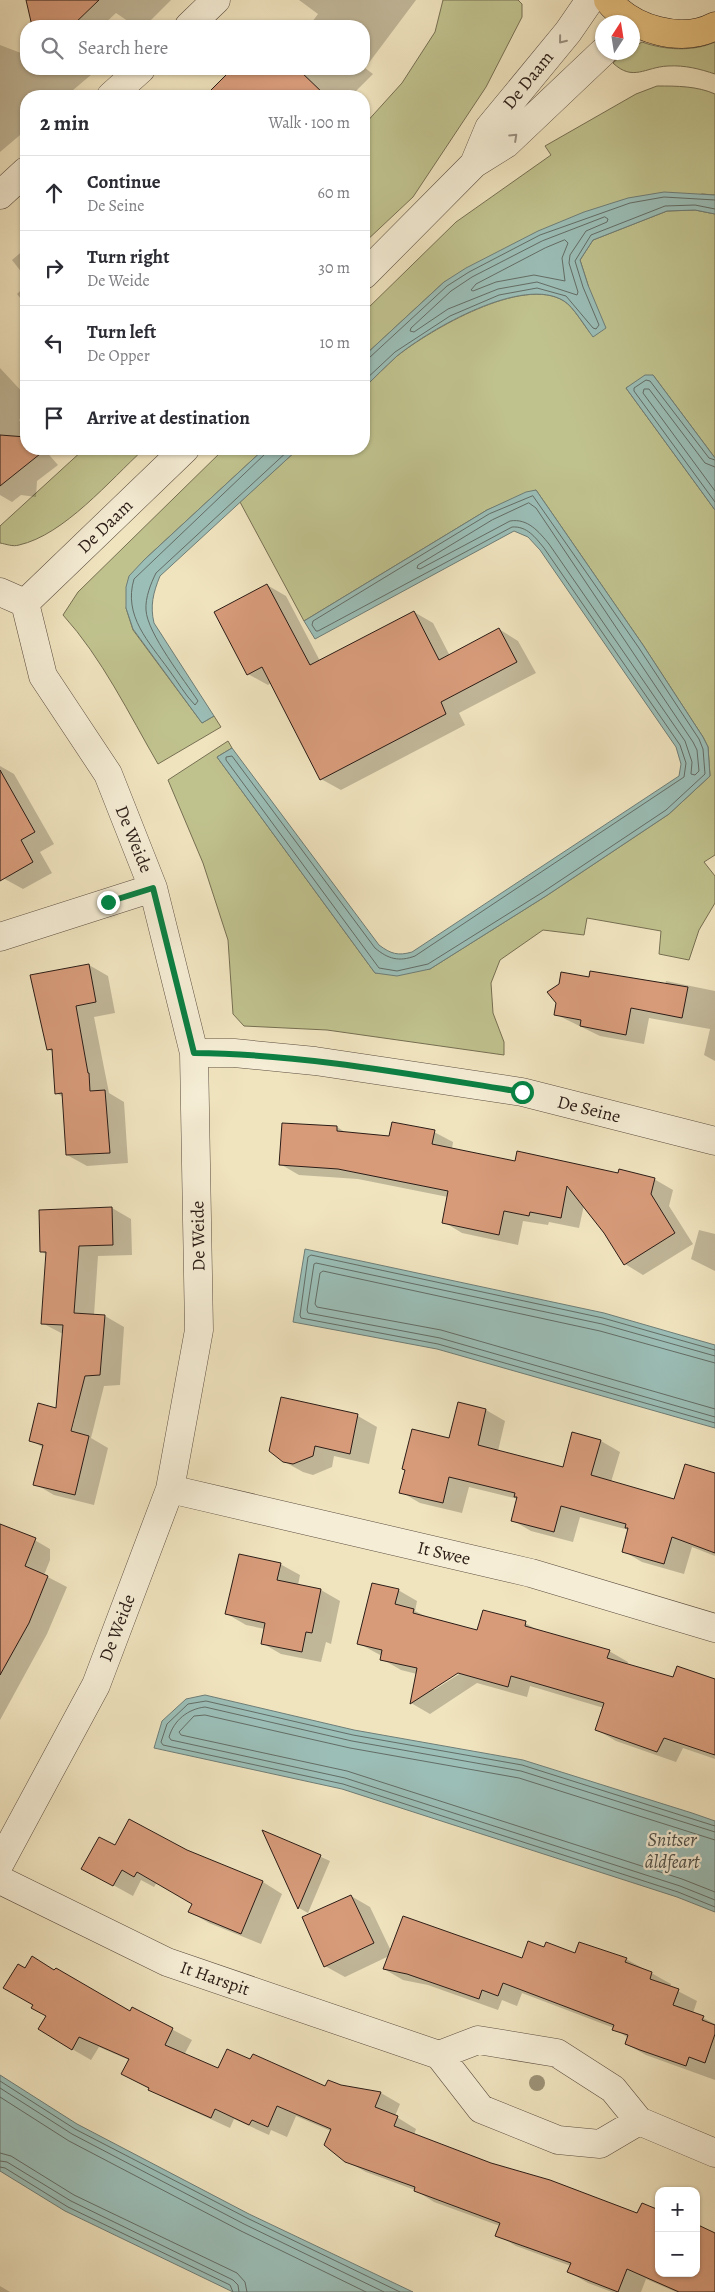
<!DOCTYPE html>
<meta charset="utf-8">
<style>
:root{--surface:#fff;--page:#f7f7f7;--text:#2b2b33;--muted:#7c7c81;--line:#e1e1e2}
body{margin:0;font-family:Alegreya,serif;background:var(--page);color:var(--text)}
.controls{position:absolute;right:15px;bottom:15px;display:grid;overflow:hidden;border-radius:10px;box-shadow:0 1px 4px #0004}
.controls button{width:45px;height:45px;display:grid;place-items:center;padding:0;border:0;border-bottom:1px solid var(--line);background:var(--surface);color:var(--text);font:25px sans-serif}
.compass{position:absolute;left:595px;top:15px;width:45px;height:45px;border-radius:50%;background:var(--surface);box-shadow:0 1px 4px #0004;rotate:12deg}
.stop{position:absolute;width:15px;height:15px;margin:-11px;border:4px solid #0b8043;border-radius:50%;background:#fff}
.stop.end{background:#0b8043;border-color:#fff;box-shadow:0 1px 5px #0008}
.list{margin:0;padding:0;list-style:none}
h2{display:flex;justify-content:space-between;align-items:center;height:65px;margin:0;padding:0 20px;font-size:21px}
h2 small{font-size:16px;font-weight:400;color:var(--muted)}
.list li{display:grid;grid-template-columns:32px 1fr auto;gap:15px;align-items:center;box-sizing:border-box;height:75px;padding:0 20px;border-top:1px solid var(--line)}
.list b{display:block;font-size:19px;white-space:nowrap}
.list p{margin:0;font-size:16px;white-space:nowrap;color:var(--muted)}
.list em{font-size:16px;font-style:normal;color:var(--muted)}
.icon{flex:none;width:28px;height:28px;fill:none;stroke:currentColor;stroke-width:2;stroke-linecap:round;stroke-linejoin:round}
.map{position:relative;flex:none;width:715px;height:2292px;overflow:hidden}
.search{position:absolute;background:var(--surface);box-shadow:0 1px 4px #0004;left:20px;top:20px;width:350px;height:55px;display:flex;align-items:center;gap:12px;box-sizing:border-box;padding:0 18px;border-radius:20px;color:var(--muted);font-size:19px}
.panel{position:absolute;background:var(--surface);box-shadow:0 1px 4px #0004;left:20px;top:90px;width:350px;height:365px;border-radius:20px}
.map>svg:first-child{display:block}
</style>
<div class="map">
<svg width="715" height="2292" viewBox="0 0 715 2292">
<rect width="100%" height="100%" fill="#f0e4bf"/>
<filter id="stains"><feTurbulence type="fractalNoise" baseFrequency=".004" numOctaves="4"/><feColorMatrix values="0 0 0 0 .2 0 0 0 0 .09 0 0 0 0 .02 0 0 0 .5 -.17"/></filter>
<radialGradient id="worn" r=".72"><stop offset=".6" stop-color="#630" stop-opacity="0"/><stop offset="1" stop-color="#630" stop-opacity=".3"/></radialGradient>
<path fill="#c0c28e" stroke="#766f52" d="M 443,0 L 518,0 L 522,4 L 522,17 L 486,87 L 413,197 L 364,243 L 364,125 L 402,83 L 435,32 Z
M 642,42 C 664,50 693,52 715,42 L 715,74 C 700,69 685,65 668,66 C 645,67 633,82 613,63 L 624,53 L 632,52 L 633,47 Z
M 657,86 C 677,86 697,86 715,94 L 715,195 L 702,194 L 444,282 L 364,356 L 364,312 L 456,222 L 551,155 L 545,146 L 636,94 Z
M 695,210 L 715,214 L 715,458 L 653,375 L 626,388 L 715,510 L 715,855 L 704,862 L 715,876 L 715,903 L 699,930 L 689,960 L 659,954 L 661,931 L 587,918 L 584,935 L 543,930 L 500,960 L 491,983 L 493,1013 L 504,1042 L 504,1055 L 327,1030 L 244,1026 L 233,1014 L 228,940 L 203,863 L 168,780 L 228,741 L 232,748 L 217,757 L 375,973 L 430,969 L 546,896 L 669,814 L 710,776 L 708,747 L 703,737 L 643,645 L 536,490 L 487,510 L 304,621 L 240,502 L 298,449 L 364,449 L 364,388 C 375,377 386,366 397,356 C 430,330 523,275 564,301 C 574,307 585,328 593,336 L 588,285 L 580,260 L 593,240 L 667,211 Z
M 84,449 L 144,449 C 110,480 64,535 19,545 C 13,547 6,544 0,543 L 0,526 Z
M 224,449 L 264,449 L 144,560 L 126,608 L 133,630 L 202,723 L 214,716 L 221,727 L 158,764 C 129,714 102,658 63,615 L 78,592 Z"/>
<path fill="#9bbeb7" stroke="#6e7d77" d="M 664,192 L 715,195 L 715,214 L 695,210 L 667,211 L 593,240 L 580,260 L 588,285 L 606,328 L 593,337 C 586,328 573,306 564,301 C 523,275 430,329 397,356 C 386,366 375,377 364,388 L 364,356 L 444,282 L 466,268 L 538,231 L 584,212 L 628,198 Z
M 645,375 L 653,375 L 715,458 L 715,510 L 626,388 Z
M 264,449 L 298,449 L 160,576 C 153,593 150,606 154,623 L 214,716 L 202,723 L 133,629 L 126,608 L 126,587 L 129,576 L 144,560 Z
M 536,490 L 643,645 L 703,737 L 708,747 L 710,776 L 669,814 L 546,896 L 430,969 L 397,976 L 375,973 L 217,757 L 232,748 L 379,945 C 391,954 398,956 412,952 L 679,776 L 681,764 L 676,747 L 540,550 L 528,537 L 514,531 L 315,639 L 304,621 L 487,510 L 526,492 Z
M 305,1249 L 604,1313 L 715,1345 L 715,1428 L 437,1349 L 293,1322 Z
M 205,1695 L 354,1730 L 523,1760 L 692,1813 L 715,1821 L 715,1912 L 677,1897 L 342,1789 L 154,1748 L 162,1721 L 186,1699 Z
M 0,2075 L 77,2124 L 249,2214 L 413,2292 L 233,2292 L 65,2211 L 0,2171 Z"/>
<path fill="#0003" fill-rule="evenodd" d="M 27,0 L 171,0 L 145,26 L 135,26 L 116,13 L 102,26 L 33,26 Z
M 299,0 L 416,0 L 365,68 L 373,74 L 351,96 L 207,96 L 234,69 L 364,69 L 364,26 L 309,26 L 318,14 Z
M 0,45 L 26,55 L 26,69 L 98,69 L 66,96 L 26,96 L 26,130 L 0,152 Z
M 26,248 L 26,278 L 12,260 Z
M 26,285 L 26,305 L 17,294 Z
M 0,368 L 26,396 L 26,414 L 19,420 L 26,428 L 26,449 L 44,449 L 58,465 L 37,481 L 36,497 L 21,495 L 12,502 L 0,495 Z
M 267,585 L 286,596 L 320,661 L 414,612 L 433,623 L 450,656 L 499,629 L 518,641 L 536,673 L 459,713 L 465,725 L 341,790 L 321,779 L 271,683 L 268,685 L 248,674 Z
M 0,766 L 14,774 L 54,844 L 40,852 L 52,873 L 23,889 L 3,878 L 0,872 Z
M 89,965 L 108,976 L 115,1013 L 94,1017 L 109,1093 L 124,1102 L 128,1163 L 87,1166 L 67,1155 L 63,1097 L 56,1093 L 53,1052 L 48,1049 Z
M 590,978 L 665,985 L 666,981 L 715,991 L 715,1061 L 704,1055 L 710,1029 L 649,1018 L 644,1044 L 600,1036 L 555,1014 Z
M 337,1127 L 348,1134 L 390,1137 L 434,1132 L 453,1142 L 452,1149 L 516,1163 L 654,1179 L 673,1190 L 669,1206 L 693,1244 L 643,1275 L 625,1264 L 605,1232 L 584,1205 L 579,1228 L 549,1222 L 548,1225 L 523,1221 L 518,1245 L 462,1233 L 444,1222 L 448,1197 L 358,1179 L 299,1175 L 280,1164 Z
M 112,1208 L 131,1219 L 132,1255 L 98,1256 L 94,1315 L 105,1316 L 124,1327 L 120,1385 L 104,1386 L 91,1438 L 108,1448 L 94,1505 L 54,1495 L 35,1484 L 44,1448 L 30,1440 L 57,1409 L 63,1334 L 42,1323 L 47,1255 L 41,1251 ZM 73,1418 L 75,1418 L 70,1438 L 68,1437 Z
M 699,1230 L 715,1234 L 715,1271 L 691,1259 Z
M 282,1398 L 358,1416 L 377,1427 L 369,1464 L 334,1456 L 332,1467 L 313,1475 L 303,1472 L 283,1461 Z
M 459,1404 L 486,1410 L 505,1421 L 498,1451 L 564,1469 L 601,1441 L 620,1452 L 611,1482 L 675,1501 L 715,1475 L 715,1556 L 692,1547 L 684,1574 L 642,1562 L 623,1551 L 629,1530 L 580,1517 L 573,1542 L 531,1531 L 512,1520 L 518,1499 L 469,1487 L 462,1513 L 420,1503 L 401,1492 L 450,1440 Z
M 0,1528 L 31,1538 L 50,1549 L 50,1560 L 44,1575 L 67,1587 L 47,1634 L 0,1720 Z
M 280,1564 L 300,1575 L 298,1585 L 321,1590 L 340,1601 L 331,1644 L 326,1642 L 321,1662 L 281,1654 L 262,1643 L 265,1629 L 246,1625 L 227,1614 Z
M 398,1590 L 417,1601 L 415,1611 L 427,1617 L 478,1631 L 525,1623 L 541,1632 L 609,1651 L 628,1662 L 627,1665 L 674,1679 L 715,1681 L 715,1759 L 683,1748 L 676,1762 L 616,1741 L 597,1730 L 604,1708 L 530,1686 L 527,1697 L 477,1683 L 430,1714 L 411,1703 L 417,1674 L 401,1670 L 382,1659 L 382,1656 L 358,1643 ZM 462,1669 L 464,1671 L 434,1690 L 434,1687 Z
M 265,1832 L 330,1861 L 308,1913 L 299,1908 Z
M 115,1847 L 187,1851 L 263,1882 L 282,1894 L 261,1944 L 209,1923 L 190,1912 L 194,1903 L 157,1882 L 154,1887 L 141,1880 L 133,1896 L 102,1879 Z
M 351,1896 L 370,1907 L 391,1951 L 523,1960 L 545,1948 L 576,1954 L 626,1959 L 671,1984 L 670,1987 L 697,2001 L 693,2013 L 715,2024 L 715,2080 L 646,2055 L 626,2044 L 628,2038 L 614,2028 L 522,1993 L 517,2006 L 502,2000 L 498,2010 L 428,1985 L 403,1980 L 384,1969 L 389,1956 L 345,1977 L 325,1966 Z
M 132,2008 L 192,2040 L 184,2055 L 219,2070 L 325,2088 L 340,2087 L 381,2093 L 400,2104 L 395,2116 L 416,2129 L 414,2135 L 659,2273 L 696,2273 L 715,2234 L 715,2292 L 676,2292 L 646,2279 L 641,2292 L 612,2292 L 588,2283 L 569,2272 L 571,2266 L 516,2246 L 497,2235 L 500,2226 L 434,2202 L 415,2190 L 366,2172 L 346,2161 L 331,2131 L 296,2116 L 287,2137 L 271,2130 L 269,2135 L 234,2119 L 230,2128 L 169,2100 L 123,2074 L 129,2060 L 99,2047 L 91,2060 L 72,2049 L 47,2016 L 130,2012 Z
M 0,2286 L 10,2292 L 0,2292 Z"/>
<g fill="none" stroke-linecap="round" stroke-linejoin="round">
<path stroke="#636d66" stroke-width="1" d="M 605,217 L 608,219 L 607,222 L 586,231 L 570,255 L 569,263 L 578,292 L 577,295 L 537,282 L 498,289 L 448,309 L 414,332 L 410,331 L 411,328 L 451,291 L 472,277 L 542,241 Z
M 565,240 L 568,243 L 562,258 L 565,281 L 534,275 L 496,282 L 473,291 L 471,290 L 476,284 L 545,248 Z
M 364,360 L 369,358 L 447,286 L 469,272 L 540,235 L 630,203 L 664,197 L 715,200
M 364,381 L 395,352 L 450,316 L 499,295 L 537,288 L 566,296 L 593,328 L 596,329 L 599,325 L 583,287 L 575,261 L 591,235 L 665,206 L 695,205 L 715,209
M 267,449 L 265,454 L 134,579 C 123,616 149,642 169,670 C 178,682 185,695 195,705 L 198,701 C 185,681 147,633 146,610 C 145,598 151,583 156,573 L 290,449
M 715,460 L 709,458 L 650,381 L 646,380 L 634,388 L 634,391 L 715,502
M 715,467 L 705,463 L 649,389 L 644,389 L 643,393 L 715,491
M 533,496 L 639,648 L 699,739 L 703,749 L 705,774 L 666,810 L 543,892 L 428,964 L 397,971 L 379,968 L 226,760 L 226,757 L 232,756 L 375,948 C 388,959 399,962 415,956 L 684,777 L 686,763 L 680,745 L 544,548 C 535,537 527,526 512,527 L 318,631 L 316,631 L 312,625 L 313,621 L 489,514 Z
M 529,503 L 536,508 L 693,742 L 697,750 L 699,771 L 695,775 L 691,774 L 692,762 L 685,741 L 549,544 C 539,532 528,518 510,521 L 420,569 L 417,568 L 418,565 L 492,520 Z
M 715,1350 L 603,1318 L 311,1255 L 308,1257 L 300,1315 L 301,1318 L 438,1344 L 715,1423
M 715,1356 L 602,1324 L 316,1263 L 314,1264 L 307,1310 L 308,1313 L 440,1338 L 715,1417
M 715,1363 L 600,1331 L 323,1271 L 320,1273 L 315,1304 L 317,1307 L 441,1330 L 715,1409
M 715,1826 L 522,1765 L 353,1735 L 206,1701 L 188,1704 L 167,1724 L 161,1742 L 163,1745 L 343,1784 L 678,1892 L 715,1907
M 715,1832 L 521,1771 L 352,1741 L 205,1707 C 188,1709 174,1720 169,1737 L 171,1740 L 345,1778 L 680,1886 L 715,1900
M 715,1840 L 519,1778 L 350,1748 L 205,1715 L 194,1716 L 179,1732 L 181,1735 L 347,1771 L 682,1879 L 715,1892
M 0,2081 L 75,2129 L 247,2218 L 400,2292
M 0,2088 L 72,2134 L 244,2224 L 384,2292
M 0,2097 L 69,2141 L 241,2231 L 366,2292
M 0,2153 L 11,2156 L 74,2195 L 237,2273 L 245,2282 L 247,2292
M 0,2161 L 7,2162 L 71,2201 L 233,2280 L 238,2285 L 239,2292
M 0,2167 L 5,2168 L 68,2207 L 230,2285 L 233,2292"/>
</g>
<path fill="#d79b7a" stroke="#2b1c16" d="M 26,0 L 99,0 L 72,26 L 32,26 Z
M 232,69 L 298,69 L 326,96 L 205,96 Z
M 0,435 L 26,437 L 26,449 L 36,449 L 40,454 L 0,486 Z
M 267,584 L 310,665 L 414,611 L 439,660 L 499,628 L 517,662 L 441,702 L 446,714 L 320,780 L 262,667 L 247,675 L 214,612 Z
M 0,770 L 35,832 L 21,840 L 33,862 L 0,881 Z
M 89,964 L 96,1002 L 76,1006 L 88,1073 L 89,1073 L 90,1091 L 105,1090 L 110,1153 L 66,1155 L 62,1093 L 55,1094 L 52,1049 L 47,1050 L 30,975 Z
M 590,971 L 688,987 L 682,1018 L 631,1008 L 626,1035 L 580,1026 L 581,1020 L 554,1015 L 556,1003 L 547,992 L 559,984 L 561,972 L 589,977 Z
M 392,1122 L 435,1130 L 432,1144 L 515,1161 L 517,1151 L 618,1173 L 619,1169 L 655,1178 L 651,1194 L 675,1233 L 624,1265 L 604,1233 L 567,1186 L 561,1218 L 530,1212 L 529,1216 L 504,1211 L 499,1235 L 442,1223 L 448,1191 L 338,1169 L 279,1165 L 282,1123 L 337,1126 L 337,1131 L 389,1136 Z
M 112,1207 L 113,1245 L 79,1246 L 74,1313 L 105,1315 L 100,1375 L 85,1376 L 71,1431 L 89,1436 L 75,1495 L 33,1485 L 43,1445 L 29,1441 L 38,1403 L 56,1408 L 63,1325 L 41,1324 L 46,1252 L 40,1252 L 39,1210 Z
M 281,1397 L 358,1414 L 350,1454 L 315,1446 L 313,1456 L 293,1464 L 283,1462 L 269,1451 Z
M 458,1402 L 486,1409 L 478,1445 L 563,1467 L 572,1432 L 601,1440 L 591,1475 L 674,1499 L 685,1464 L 715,1473 L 715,1553 L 672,1537 L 664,1564 L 622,1552 L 628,1528 L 625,1528 L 626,1524 L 561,1506 L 554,1532 L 511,1521 L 517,1497 L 514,1497 L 515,1493 L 449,1477 L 443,1503 L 399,1493 L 405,1470 L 402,1469 L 412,1429 L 449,1438 Z
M 0,1524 L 36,1538 L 25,1566 L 48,1576 L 29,1623 L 0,1675 Z
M 239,1554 L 281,1563 L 277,1580 L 321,1589 L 312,1633 L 306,1632 L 302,1652 L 261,1644 L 265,1623 L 225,1614 Z
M 372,1583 L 399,1589 L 395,1604 L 414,1609 L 413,1613 L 477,1630 L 483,1610 L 526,1621 L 525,1626 L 610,1650 L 607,1658 L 673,1677 L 677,1666 L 715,1679 L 715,1755 L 664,1738 L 657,1752 L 595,1730 L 604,1703 L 511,1676 L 508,1687 L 458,1673 L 410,1704 L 417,1668 L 380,1660 L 382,1650 L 357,1644 Z
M 129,1819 L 187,1850 L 263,1881 L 241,1934 L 188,1912 L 192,1904 L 137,1872 L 134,1877 L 122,1870 L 113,1886 L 81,1869 L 99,1837 L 115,1845 Z
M 262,1830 L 321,1855 L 298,1909 Z
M 351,1895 L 374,1943 L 324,1967 L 302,1917 Z
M 403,1916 L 522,1958 L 528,1941 L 544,1947 L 546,1942 L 575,1953 L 579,1942 L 627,1958 L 625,1962 L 652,1972 L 650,1979 L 679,1989 L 673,2005 L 704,2016 L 702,2020 L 715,2025 L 715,2034 L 705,2063 L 689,2057 L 686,2066 L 640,2050 L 625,2044 L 628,2035 L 612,2030 L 614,2025 L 503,1983 L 498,1996 L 482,1990 L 479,1999 L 407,1974 L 383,1969 Z
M 32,1956 L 54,1970 L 56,1968 L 130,2011 L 132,2007 L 173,2028 L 165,2045 L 218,2068 L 227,2049 L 250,2059 L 253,2054 L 325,2086 L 328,2080 L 341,2085 L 381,2092 L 375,2107 L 398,2116 L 394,2126 L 491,2163 L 550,2180 L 637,2213 L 642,2203 L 659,2210 L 659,2273 L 696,2273 L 696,2224 L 715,2233 L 715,2292 L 679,2292 L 627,2269 L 618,2292 L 567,2272 L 571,2263 L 495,2236 L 500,2223 L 414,2191 L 415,2187 L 345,2162 L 324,2145 L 331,2129 L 277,2106 L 268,2127 L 252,2120 L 249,2125 L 215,2109 L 211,2118 L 148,2090 L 149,2088 L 121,2074 L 129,2059 L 79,2037 L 72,2050 L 38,2029 L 46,2016 L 31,2008 L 33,2005 L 3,1988 L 18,1964 L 25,1968 Z"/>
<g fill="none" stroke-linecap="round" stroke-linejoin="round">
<g stroke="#5c4e40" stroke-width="29">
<path id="minor" d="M 189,26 L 216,0
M 111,96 L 141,69
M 474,164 L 489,128 L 568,32 L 590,0
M 0,195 L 26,171
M 364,275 L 474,164 L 506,144 L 603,52
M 0,592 L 25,603
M 25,603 L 185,449
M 0,937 L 153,888
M 194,1053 L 234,1053 L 315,1061 L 522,1092 L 715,1141
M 170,1489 L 531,1573 L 715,1628
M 0,1863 L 96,1685 L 170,1489 L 199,1330 L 194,1053 L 153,888 L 108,774 L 43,676 L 25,603
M 0,1880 L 167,1962 L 439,2055 L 481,2109 L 558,2140 L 600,2144 L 639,2121
M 439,2055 L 478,2040 L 557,2053 L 613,2089 L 639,2121 L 715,2153"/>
</g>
<g stroke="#2b1c16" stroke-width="29">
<path id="primary" d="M 608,0 C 631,29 681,44 715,26"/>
</g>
<use href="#minor" stroke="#f5edd5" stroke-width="28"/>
<use href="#primary" stroke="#e8c280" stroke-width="28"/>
</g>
<circle fill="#9c9276" cx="537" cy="2083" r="8"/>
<defs><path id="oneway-chevron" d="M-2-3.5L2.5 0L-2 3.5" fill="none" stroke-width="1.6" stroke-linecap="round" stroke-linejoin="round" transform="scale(1.25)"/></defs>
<g stroke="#9a8f7f">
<use href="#oneway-chevron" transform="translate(562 40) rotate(129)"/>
<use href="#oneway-chevron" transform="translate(514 137) rotate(-43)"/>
</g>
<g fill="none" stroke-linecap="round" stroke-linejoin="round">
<path stroke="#0b8043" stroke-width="6" d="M 108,902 L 153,888 L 194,1053 C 304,1054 414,1075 522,1092"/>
</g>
<g text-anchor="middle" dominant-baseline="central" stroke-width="4.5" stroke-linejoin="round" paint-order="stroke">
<g font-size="18" fill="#2b1c16" stroke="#f5edd5">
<text transform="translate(528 80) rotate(-51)">De Daam</text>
<text transform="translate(105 526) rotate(-44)">De Daam</text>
<text transform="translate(134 839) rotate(68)">De Weide</text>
<text transform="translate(589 1109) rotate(14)">De Seine</text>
<text transform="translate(198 1236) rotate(-91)">De Weide</text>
<text transform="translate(444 1553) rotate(13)">It Swee</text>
<text transform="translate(117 1628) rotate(-69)">De Weide</text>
<text transform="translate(215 1978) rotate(19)">It Harspit</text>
</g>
<g font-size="19" font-style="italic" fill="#4d4d46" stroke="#f5edd5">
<text x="672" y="1840">Snitser<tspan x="672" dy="22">âldfeart</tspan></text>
</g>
</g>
<rect width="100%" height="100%" filter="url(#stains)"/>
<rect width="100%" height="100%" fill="url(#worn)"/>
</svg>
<div class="controls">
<button>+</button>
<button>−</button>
</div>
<svg class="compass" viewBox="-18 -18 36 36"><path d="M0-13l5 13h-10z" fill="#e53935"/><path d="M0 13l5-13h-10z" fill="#7c7c81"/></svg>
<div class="stop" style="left:522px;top:1092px"></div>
<div class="stop end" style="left:108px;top:902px"></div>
<div class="search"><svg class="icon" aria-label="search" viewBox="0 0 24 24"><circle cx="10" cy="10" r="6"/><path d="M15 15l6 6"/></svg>Search here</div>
<section class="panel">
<h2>2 min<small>Walk · 100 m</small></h2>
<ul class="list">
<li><svg class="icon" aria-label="ahead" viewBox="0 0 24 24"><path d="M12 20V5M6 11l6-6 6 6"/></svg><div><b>Continue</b><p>De Seine</p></div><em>60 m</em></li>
<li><svg class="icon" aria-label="right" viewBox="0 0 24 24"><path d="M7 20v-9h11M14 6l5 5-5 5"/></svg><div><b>Turn right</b><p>De Weide</p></div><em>30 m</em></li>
<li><svg class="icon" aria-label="left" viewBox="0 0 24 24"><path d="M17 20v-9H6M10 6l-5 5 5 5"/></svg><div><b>Turn left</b><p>De Opper</p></div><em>10 m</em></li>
<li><svg class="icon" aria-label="arrive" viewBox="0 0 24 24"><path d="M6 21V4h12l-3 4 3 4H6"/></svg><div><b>Arrive at destination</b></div></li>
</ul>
</section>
</div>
